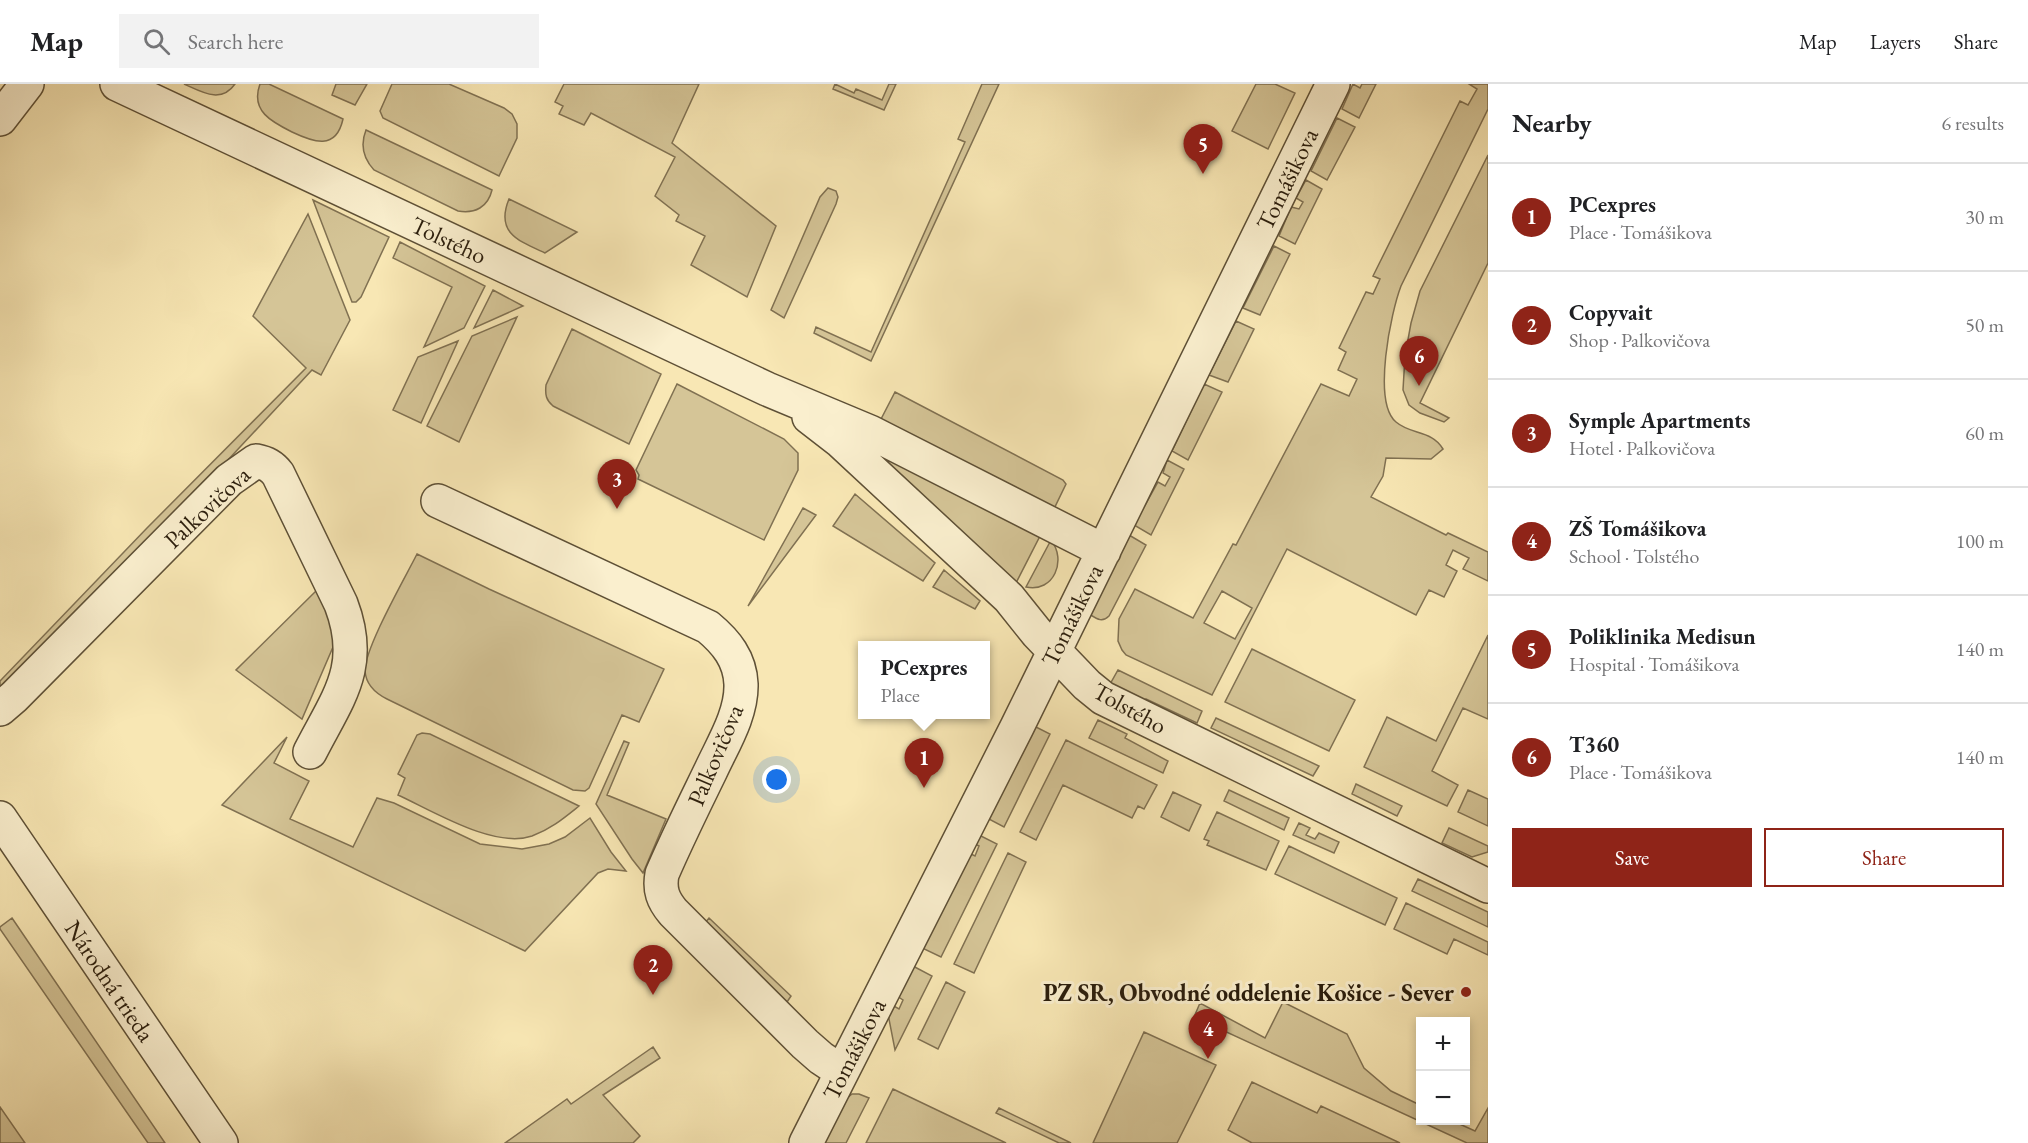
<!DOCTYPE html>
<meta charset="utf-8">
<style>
:root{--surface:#fff;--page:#f2f2f2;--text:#202124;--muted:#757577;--line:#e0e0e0;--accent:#8f2418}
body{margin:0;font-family:"EB Garamond",serif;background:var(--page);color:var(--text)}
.controls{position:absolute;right:18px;bottom:18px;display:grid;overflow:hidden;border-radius:0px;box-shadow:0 3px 9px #0003}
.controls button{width:54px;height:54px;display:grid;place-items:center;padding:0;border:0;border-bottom:2px solid var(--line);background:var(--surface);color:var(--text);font:30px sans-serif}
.you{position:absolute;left:777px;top:696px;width:21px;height:21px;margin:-15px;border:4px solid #fff;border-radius:50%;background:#1a73e8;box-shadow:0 0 0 9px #1a73e833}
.badge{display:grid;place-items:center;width:39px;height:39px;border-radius:50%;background:var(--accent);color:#fff;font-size:20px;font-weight:700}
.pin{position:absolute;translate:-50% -50px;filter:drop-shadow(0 2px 3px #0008)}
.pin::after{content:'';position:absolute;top:32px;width:21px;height:18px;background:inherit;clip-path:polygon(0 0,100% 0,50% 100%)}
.popup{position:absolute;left:858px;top:557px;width:132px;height:78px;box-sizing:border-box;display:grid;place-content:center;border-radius:0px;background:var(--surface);filter:drop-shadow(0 2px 4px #0005);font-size:20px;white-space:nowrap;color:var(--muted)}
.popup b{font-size:22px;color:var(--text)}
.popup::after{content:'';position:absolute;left:50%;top:100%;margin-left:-12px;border:12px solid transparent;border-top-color:var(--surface)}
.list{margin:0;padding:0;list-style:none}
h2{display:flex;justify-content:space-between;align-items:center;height:78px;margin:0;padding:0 24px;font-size:26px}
h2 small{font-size:20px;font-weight:400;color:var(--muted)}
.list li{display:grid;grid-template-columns:39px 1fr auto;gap:18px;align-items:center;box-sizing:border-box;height:108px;padding:0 24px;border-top:2px solid var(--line)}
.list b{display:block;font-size:22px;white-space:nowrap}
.list p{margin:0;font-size:20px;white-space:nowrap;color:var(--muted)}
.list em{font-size:20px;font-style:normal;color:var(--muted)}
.actions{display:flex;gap:12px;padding:18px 24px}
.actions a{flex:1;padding:14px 0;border:2px solid var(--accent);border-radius:0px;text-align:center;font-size:21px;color:var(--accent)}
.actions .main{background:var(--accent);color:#fff}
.icon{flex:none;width:33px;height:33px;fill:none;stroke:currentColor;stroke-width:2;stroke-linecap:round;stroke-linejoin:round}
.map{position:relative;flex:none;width:1488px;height:1059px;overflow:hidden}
header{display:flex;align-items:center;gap:36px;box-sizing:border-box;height:84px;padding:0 30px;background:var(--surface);border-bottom:2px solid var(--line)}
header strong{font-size:28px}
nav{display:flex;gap:33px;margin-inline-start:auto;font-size:21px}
.search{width:420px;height:54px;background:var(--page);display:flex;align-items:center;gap:15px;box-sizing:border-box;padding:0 21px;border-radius:0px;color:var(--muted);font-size:22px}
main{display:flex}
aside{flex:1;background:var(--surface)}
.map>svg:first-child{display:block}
</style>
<header>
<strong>Map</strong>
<div class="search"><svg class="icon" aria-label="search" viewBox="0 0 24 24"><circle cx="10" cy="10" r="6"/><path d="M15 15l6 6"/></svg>Search here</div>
<nav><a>Map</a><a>Layers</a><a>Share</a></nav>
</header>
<main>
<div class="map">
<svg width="1488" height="1059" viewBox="0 0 1488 1059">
<rect width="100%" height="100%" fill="#f8e7b4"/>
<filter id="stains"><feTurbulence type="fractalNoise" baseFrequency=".00333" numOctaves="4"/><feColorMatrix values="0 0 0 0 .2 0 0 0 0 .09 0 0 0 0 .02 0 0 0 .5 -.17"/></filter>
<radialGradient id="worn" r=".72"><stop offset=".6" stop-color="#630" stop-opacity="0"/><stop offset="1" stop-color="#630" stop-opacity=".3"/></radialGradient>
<path fill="#d5c597" stroke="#807152" stroke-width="1.5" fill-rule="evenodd" d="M 184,0 L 235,0 C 221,20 202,8 184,0 Z
M 260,0 L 269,0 L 343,35 C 336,67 313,58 292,48 C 272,38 250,27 260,0 Z
M 336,0 L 367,0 L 355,21 L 332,11 Z
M 392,0 L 449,0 L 504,24 L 512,30 L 517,40 L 517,54 L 499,92 L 383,34 L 380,27 Z
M 564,0 L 699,0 L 672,59 L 776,142 L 747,213 L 691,181 L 705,152 L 676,137 L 679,131 L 655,112 L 675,73 L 591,29 L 584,41 L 559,30 L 563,22 L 555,18 Z
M 835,0 L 854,9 L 856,5 L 882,16 L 889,0 L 896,0 L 884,26 L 833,5 Z
M 982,0 L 999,0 L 871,277 L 814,249 L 816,243 L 871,268 L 965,58 L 958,55 Z
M 1256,0 L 1275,0 L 1295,9 L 1268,65 L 1232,47 Z
M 1353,0 L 1360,4 L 1362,0 L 1376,0 L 1359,34 L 1342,25 Z
M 1469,0 L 1488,0 L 1488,25 L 1401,202 C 1391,228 1372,318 1396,338 C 1411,351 1432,346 1443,365 L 1431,375 L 1386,374 L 1383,392 L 1371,413 L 1446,451 L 1448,449 L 1488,468 L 1488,497 L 1463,485 L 1469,474 L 1453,466 L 1446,481 L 1457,487 L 1444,513 L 1429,506 L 1416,531 L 1287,465 L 1212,611 L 1126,571 L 1122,566 L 1118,557 L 1119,535 L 1135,505 L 1193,534 L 1233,460 L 1236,461 L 1321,300 L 1349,312 L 1357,295 L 1338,286 L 1346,268 L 1339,264 L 1366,208 L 1373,210 L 1380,195 L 1373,192 L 1460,17 L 1468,21 L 1477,5 ZM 1222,507 L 1252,524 L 1235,555 L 1204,539 Z
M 1337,34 L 1355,43 L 1327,96 L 1311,87 Z
M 366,46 L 492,106 C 488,123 475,130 458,127 L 374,86 C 363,74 360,61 366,46 Z
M 1488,71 L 1488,179 L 1420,319 L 1449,334 L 1444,338 L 1420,329 L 1409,321 L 1403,306 L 1405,272 L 1411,239 L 1420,207 Z
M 1306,96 L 1322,105 L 1295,160 L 1279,152 L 1291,123 L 1299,125 L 1303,118 L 1296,114 Z
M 828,104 L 836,107 L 838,113 L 836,120 L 784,234 L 771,226 L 820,113 Z
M 509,115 L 577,148 L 545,169 C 519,157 495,149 509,115 Z
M 313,116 L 389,153 L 361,213 L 356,218 L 352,218 Z
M 308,130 L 350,236 L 321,291 L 312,286 L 212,393 L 0,609 L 0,597 L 147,444 L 306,284 L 253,232 Z
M 400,158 L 485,202 L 464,244 L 424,263 L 452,203 L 393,174 Z
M 1274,162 L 1290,170 L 1260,231 L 1243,224 Z
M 493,206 L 523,222 L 474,244 Z
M 517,233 L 459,358 L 427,342 L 472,252 Z
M 1236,237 L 1254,245 L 1228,298 L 1209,291 Z
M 572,245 L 661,290 L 629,360 L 553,322 C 546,316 545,311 546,301 Z
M 458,257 L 421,339 L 393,326 L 418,273 Z
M 677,300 L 784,355 L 798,369 L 798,386 L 764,456 L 638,395 L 639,391 L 636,386 Z
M 1204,300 L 1222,308 L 1188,376 L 1172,367 Z
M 895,308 L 1063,396 L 1066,400 L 1052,429 L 878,341 Z
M 866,364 L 1041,450 L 1016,499 Z
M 1167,376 L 1184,385 L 1151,451 L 1134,441 L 1158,398 L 1165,402 L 1170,393 L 1163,389 Z
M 855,410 L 935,479 L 923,497 L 833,442 Z
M 803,424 L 816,431 L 748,522 Z
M 1129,451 L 1146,461 L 1109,532 C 1102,539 1097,535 1089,530 Z
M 1051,456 C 1067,476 1054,509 1026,503 Z
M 417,470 L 489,505 L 664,585 L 639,638 L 622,631 L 589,704 L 585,707 L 573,706 L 387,615 C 375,609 366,601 365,587 C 364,565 406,492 417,470 Z
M 944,486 L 980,517 L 975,525 L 933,503 Z
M 317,506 L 335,547 L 333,563 L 302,635 L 236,586 Z
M 1488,551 L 1488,635 L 1463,624 L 1432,687 L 1458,701 L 1447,722 L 1364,683 L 1387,633 L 1436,657 Z
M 1252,565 L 1355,616 L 1329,667 L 1225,618 Z
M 1118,586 L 1202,627 L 1197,639 L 1146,615 L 1144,618 L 1109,602 Z
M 1216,634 L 1319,682 L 1313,692 L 1211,644 Z
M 1098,636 L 1127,650 L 1125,654 L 1168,677 L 1163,689 L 1089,654 Z
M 1034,642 L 1050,650 L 1004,743 L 985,733 Z
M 422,649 L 430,650 L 579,722 C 564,734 551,745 532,752 C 494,765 433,727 398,711 L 405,694 L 398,690 L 417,651 Z
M 287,653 L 274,679 L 309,697 L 290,735 L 353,763 L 377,714 L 394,719 L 480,760 L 522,765 L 549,760 L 565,753 L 590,734 L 611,768 L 626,787 L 608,785 L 598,789 L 525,867 L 222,721 Z
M 1066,656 L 1157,701 L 1144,725 L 1138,722 L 1132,734 L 1063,701 L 1036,756 L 1020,748 Z
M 624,657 L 629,659 L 607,711 L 666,735 L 643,789 L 632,775 L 596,720 Z
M 1356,700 L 1402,722 L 1397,732 L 1352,710 Z
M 1229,706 L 1289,734 L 1284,746 L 1224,717 Z
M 1468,706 L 1488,715 L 1488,742 L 1458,728 Z
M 1173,708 L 1201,721 L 1189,747 L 1161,733 Z
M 1217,728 L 1279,757 L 1266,786 L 1207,761 L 1209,757 L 1204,755 Z
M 1299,739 L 1310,744 L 1306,751 L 1315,755 L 1319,749 L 1339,758 L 1334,769 L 1293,751 Z
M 1449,744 L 1488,762 L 1488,768 L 1472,773 L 1442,759 Z
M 977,750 L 997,760 L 941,873 L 920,863 L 967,768 L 975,772 L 979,762 L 972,759 Z
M 1289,762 L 1397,814 L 1385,841 L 1275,790 Z
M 1008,769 L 1026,778 L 974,889 L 954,880 Z
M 1418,795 L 1488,828 L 1488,843 L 1412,807 Z
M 1406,819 L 1488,858 L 1488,871 L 1454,855 L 1447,870 L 1394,845 Z
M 12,834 L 165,1059 L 148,1059 L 0,845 L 0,843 Z
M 709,834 L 791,912 L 787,918 L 705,839 Z
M 911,881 L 932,892 L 895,966 L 888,930 L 892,921 L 899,925 L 903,916 L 897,912 Z
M 946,898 L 965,908 L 938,965 L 918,955 Z
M 1283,918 L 1347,950 L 1364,984 L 1391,1007 L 1420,1021 L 1420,1036 L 1453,1037 L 1475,1047 L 1488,1024 L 1488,1059 L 1467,1059 L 1194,933 L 1200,919 L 1265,954 Z
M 1144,948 L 1216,981 L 1177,1059 L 1093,1059 Z
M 653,963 L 660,974 L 603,1011 L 640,1052 L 633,1059 L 505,1059 L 567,1015 L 571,1020 Z
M 1252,998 L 1317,1029 L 1321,1022 L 1400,1059 L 1252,1059 L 1228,1046 Z
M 893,1005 L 1006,1059 L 866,1059 Z
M 852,1010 L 859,1010 L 869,1014 L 846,1059 L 824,1059 L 846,1015 Z
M 0,1023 L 25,1059 L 0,1059 Z
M 999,1024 L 1071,1059 L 1059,1059 L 996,1029 Z"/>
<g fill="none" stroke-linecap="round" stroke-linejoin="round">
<g stroke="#5e5036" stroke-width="36">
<path id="minor" d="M 117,0 L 767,305 L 870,348 L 1104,467
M 0,35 L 27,0
M 809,333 L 840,357 L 1009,514 L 1037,549 L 1087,601 L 1103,614 L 1488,802
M 438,417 L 708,543 C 726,558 740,575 741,600 C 742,630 723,660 711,686 C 694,721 677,755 662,790 C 659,806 663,816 673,828 L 805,960 L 821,974 L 842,988
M 0,625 L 14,613 L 229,396 L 256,377 C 266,379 272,382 278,390 L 341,520 C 365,583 338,613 310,668
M 0,734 L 221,1059
M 806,1059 L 1017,643 L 1333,0"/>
</g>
<use href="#minor" stroke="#faefce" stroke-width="33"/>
</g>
<circle fill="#8f2418" stroke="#faefce" stroke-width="2" cx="1466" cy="908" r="6"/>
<g text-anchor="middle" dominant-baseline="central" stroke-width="6" stroke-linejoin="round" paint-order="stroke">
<g font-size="24" fill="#2a1d0c" stroke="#faefce">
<text transform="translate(1287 95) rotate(-64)">Tomášikova</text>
<text transform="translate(449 156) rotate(25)">Tolstého</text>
<text transform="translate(207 423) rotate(-43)">Palkovičova</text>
<text transform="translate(1072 531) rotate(-64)">Tomášikova</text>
<text transform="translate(1130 624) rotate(29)">Tolstého</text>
<text transform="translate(715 671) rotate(-67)">Palkovičova</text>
<text transform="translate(110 897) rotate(56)">Národná trieda</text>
<text transform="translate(854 965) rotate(-63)">Tomášikova</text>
</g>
<g font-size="24" font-weight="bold" fill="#2a1d0c" stroke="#faefce" text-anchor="end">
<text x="1454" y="908">PZ SR, Obvodné oddelenie Košice - Sever</text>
</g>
</g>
<rect width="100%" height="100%" filter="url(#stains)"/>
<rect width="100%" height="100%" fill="url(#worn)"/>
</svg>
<div class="controls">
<button>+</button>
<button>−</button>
</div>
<div class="you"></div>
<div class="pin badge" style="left:924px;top:704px">1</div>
<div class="popup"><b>PCexpres</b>Place</div>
<div class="pin badge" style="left:653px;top:911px">2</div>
<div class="pin badge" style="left:617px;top:425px">3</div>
<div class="pin badge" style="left:1208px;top:975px">4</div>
<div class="pin badge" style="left:1203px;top:90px">5</div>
<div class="pin badge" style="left:1419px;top:302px">6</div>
</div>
<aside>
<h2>Nearby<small>6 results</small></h2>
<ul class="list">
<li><span class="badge">1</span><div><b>PCexpres</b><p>Place · Tomášikova</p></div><em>30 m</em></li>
<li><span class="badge">2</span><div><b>Copyvait</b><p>Shop · Palkovičova</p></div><em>50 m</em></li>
<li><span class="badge">3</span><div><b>Symple Apartments</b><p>Hotel · Palkovičova</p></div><em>60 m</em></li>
<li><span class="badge">4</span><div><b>ZŠ Tomášikova</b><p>School · Tolstého</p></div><em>100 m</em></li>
<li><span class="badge">5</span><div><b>Poliklinika Medisun</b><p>Hospital · Tomášikova</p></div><em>140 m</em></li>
<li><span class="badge">6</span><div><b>T360</b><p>Place · Tomášikova</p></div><em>140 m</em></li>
</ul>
<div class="actions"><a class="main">Save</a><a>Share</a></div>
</aside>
</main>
